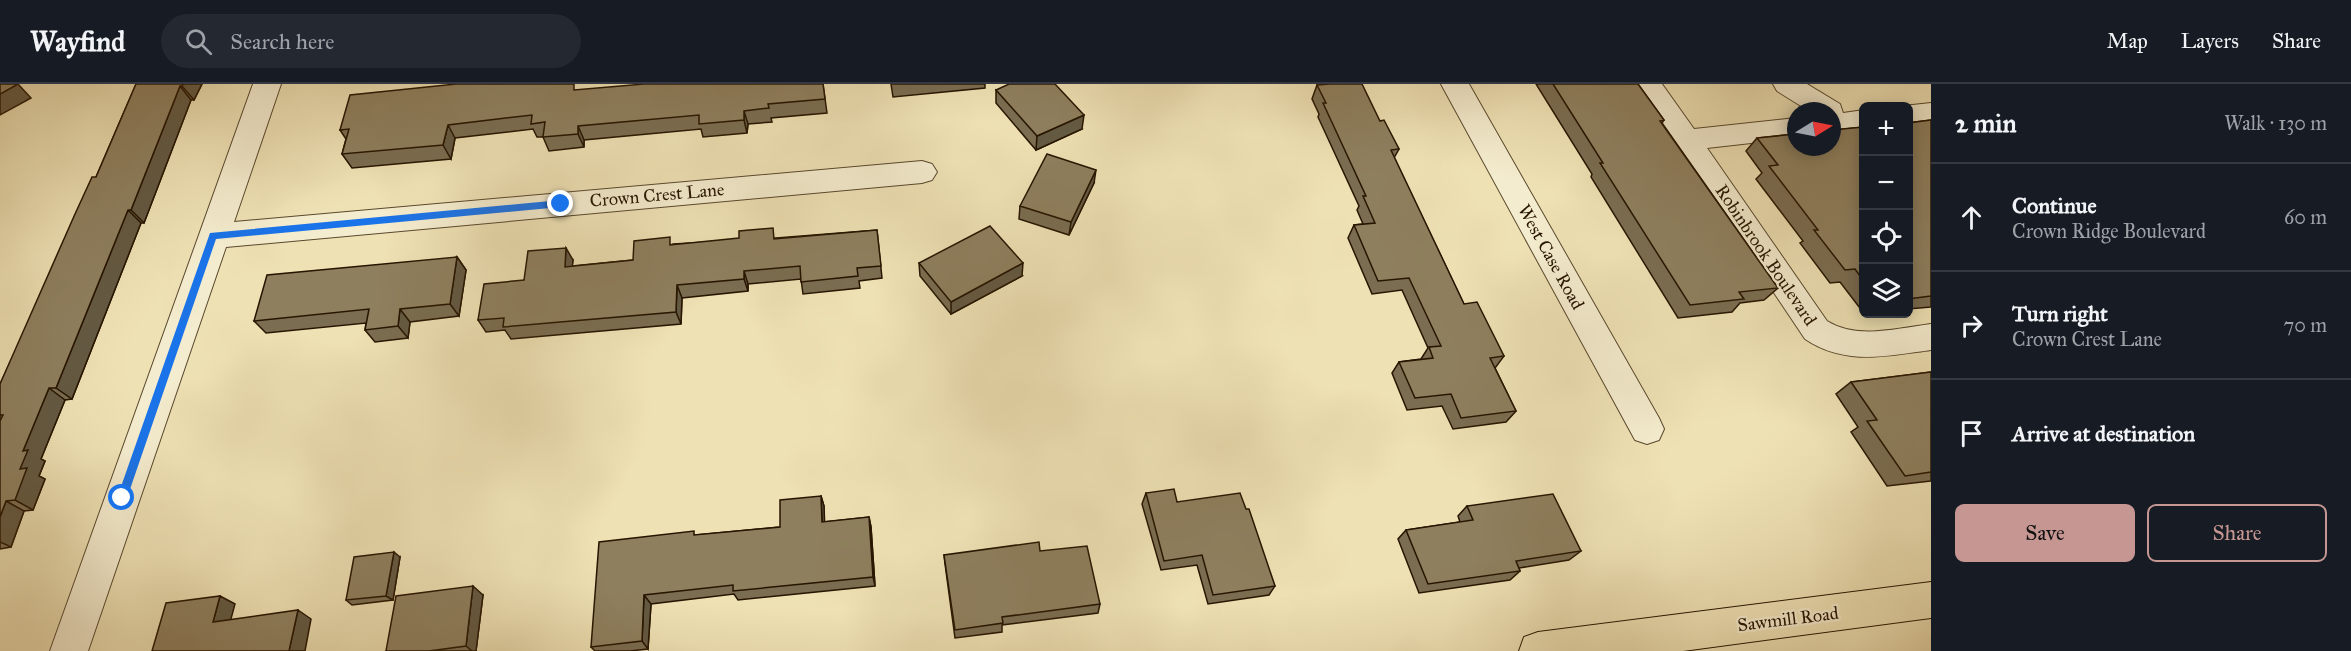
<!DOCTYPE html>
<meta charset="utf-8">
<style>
:root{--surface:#171b24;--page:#242831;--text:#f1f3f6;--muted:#9ea1a6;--line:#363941;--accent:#c59692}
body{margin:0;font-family:"IM FELL Great Primer",serif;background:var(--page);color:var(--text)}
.controls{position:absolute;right:18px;top:18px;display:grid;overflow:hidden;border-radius:9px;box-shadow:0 3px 15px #0003}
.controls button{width:54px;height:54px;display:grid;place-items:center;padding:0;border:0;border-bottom:2px solid var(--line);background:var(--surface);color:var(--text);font:30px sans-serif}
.compass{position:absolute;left:1787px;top:18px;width:54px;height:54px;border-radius:50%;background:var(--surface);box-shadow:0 3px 15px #0003;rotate:80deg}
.stop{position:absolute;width:18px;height:18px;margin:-14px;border:4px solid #1a73e8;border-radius:50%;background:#fff}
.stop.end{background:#1a73e8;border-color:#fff;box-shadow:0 2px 6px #0008}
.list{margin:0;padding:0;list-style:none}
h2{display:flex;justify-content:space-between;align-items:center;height:78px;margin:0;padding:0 24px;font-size:26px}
h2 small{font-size:20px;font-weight:400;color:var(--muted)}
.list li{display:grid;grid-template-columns:39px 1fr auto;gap:18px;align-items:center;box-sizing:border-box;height:108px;padding:0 24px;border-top:2px solid var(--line)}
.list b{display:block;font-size:22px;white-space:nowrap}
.list p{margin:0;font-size:20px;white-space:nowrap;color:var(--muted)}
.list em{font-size:20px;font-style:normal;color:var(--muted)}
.actions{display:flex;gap:12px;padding:18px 24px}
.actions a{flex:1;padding:14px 0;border:2px solid var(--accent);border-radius:9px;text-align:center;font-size:21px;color:var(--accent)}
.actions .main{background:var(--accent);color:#111}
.icon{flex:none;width:33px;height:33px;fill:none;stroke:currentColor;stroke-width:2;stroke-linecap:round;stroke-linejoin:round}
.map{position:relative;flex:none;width:1931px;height:567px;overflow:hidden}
header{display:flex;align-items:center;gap:36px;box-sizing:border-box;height:84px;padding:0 30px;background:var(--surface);border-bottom:2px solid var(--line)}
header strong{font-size:28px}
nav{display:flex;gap:33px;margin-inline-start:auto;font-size:21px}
.search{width:420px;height:54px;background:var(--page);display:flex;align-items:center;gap:15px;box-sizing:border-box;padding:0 21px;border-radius:33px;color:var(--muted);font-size:22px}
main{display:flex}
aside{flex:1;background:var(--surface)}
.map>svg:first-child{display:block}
</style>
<header>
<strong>Wayfind</strong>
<div class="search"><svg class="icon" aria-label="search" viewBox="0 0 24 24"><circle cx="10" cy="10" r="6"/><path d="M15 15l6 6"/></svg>Search here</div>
<nav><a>Map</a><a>Layers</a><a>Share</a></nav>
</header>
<main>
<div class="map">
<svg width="1931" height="567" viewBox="0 0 1931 567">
<rect width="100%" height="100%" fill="#eee1b4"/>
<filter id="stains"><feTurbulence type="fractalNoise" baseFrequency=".00333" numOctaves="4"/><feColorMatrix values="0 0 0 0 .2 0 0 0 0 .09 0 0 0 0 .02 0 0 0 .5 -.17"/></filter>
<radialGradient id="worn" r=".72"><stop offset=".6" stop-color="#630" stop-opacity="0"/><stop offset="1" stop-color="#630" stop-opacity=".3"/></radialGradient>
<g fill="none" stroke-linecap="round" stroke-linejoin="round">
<g stroke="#59482d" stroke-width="2">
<path id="minor" d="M 253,0 L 281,0 L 234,138 L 922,77 L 932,80 L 937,88 L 932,96 L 922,99 L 226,163 L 88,567 L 50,567 Z
M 1441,0 L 1469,0 L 1659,334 L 1664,345 L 1659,356 L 1647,360 L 1635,356 Z
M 1634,0 L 1662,0 L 1694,45 L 1796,34 L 1796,54 L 1707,64 L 1827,237 C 1858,256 1897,244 1931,240 L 1931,266 C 1886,272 1845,282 1805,255 Z
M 1773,0 L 1807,0 L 1840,20 L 1843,29 L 1864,26 L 1864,46 L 1832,50 L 1832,27 L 1809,27 L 1777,7 Z
M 1931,19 L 1931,39 L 1908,41 L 1908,22 L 1903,22 Z"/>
</g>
<g stroke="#271500" stroke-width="2">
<path id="major" d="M 1931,498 L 1931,534 L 1683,567 L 1519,567 L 1524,553 L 1538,548 Z"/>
</g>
<use href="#minor" fill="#f4ecce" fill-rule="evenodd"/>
<use href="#major" fill="#eee1b4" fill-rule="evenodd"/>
</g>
<path fill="#7a6d51" stroke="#271500" stroke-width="1.5" d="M 136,0 L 202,0 L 194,16 L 191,16 L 144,139 L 141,139 L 72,315 L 65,316 L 41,375 L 45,377 L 39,392 L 45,395 L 33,426 L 24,427 L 11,463 L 0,465 L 0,300 L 96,93 Z
M 823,0 L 827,29 L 771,34 L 772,38 L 748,40 L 747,49 L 703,53 L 701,45 L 584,56 L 584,63 L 549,67 L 543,53 L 537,53 L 533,45 L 455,54 L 451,75 L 352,84 L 342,70 L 346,55 L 340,46 L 578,6 Z
M 891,0 L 985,0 L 985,4 L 893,13 Z
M 1536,0 L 1638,0 L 1664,36 L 1662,39 L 1778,204 L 1764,216 L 1740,219 L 1732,228 L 1678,234 L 1591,93 L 1592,90 Z
M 1317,1 L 1380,37 L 1399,65 L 1394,74 L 1464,220 L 1504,272 L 1495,284 L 1516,327 L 1506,338 L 1453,345 L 1442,322 L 1407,326 L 1392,289 L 1399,278 L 1421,275 L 1428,264 L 1402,206 L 1372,210 L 1348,154 L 1354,141 L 1363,140 L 1357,126 L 1359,122 L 1318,33 L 1319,30 L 1312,15 Z
M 996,6 L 1082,45 L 1036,66 L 996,19 Z
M 1931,36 L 1931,223 L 1908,225 L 1908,39 Z
M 1863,43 L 1863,228 L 1840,198 L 1830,199 L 1800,159 L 1803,157 L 1756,95 L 1762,89 L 1746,67 L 1757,54 Z
M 1094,99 L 1069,151 L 1019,135 L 1020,122 Z
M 877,146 L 882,194 L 859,197 L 860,204 L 803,210 L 801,195 L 748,200 L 748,207 L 682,214 L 681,240 L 511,255 L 505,246 L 486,248 L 478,236 L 524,196 L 573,176 L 572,182 L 633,176 L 673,160 L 776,154 Z
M 457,173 L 466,186 L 459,232 L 410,238 L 408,254 L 375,258 L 365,246 L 366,239 L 266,249 L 254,237 Z
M 919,179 L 1022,192 L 951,230 L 920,192 Z
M 1931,288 L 1931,397 L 1887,402 L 1851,348 L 1858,343 L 1836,310 L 1851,298 Z
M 1146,409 L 1177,418 L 1275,502 L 1269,511 L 1208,520 L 1197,481 L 1161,486 L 1142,420 Z
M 821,412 L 824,422 L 824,438 L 869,433 L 871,443 L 875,502 L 738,516 L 734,510 L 651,520 L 648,565 L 630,567 L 595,567 L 591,563 L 696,451 L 780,443 Z
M 1467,422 L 1581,467 L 1569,476 L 1519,484 L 1520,487 L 1510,496 L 1419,509 L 1398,455 L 1406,446 L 1460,438 L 1458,432 Z
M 1040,467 L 1100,520 L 1098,529 L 1002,541 L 1002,548 L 955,554 L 945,480 L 944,471 Z
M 400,473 L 393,516 L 352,521 L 346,516 Z
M 483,511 L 476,567 L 386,567 Z"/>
<path fill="#635942" stroke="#271500" stroke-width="1.5" d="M 18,0 L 31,14 L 0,31 L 0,10 Z
M 183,0 L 202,0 L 194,16 L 182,2 Z
M 180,2 L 191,16 L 144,139 L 131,126 Z
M 744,27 L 748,40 L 747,49 L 744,36 Z
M 1084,31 L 1082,45 L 1036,66 L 1037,52 Z
M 448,41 L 455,54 L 451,75 L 443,61 Z
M 578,42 L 584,56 L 584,63 L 578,50 Z
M 1096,86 L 1094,99 L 1069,151 L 1071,138 Z
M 128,126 L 141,139 L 72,315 L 56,304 Z
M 566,164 L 573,176 L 571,196 L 565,183 Z
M 457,173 L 466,186 L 459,232 L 450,220 Z
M 1023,179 L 1022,192 L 951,230 L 951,218 Z
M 744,187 L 748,200 L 748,207 L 744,195 Z
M 677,201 L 682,214 L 681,240 L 676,228 Z
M 400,225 L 410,238 L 408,254 L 398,242 Z
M 49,304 L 65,316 L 41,375 L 45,377 L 39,392 L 45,395 L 33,426 L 15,416 L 23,367 Z
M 821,412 L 824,422 L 825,448 L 822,438 Z
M 6,417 L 24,427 L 11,463 L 0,458 L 0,433 Z
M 869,433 L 871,443 L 875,502 L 873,493 Z
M 394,468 L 400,473 L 393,516 L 386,512 Z
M 473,502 L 483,511 L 476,567 L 472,567 L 466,562 Z
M 644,511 L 651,520 L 648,565 L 642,557 Z
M 220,512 L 235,520 L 228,546 L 213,538 Z
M 298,526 L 311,535 L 305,567 L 289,567 Z"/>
<path fill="#8e7f5e" stroke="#271500" stroke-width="1.5" d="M 0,0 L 18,0 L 0,10 Z
M 136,0 L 183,0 L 182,2 L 180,2 L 131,126 L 128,126 L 56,304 L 49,304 L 23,367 L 28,366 L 20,385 L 27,384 L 15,416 L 6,417 L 0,433 L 0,337 L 3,331 L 0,331 L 0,300 L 75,130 L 92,93 L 96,93 Z
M 456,0 L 574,0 L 574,6 L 644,0 L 823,0 L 825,15 L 768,20 L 769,24 L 744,27 L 744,36 L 699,40 L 699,31 L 578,42 L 578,50 L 543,53 L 545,38 L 531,40 L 532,31 L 448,41 L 443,61 L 342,70 L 349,45 L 340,46 L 350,11 Z
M 1009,0 L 1055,0 L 1084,31 L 1037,52 L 996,6 Z
M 1330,0 L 1362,0 L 1380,37 L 1384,36 L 1399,65 L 1391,66 L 1464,220 L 1477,218 L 1504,272 L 1490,274 L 1516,327 L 1461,334 L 1451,310 L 1415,314 L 1399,278 L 1433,274 L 1429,263 L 1441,262 L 1409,194 L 1378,197 L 1354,141 L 1375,139 L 1363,112 L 1366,112 L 1323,19 L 1326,19 L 1317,1 Z
M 1553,0 L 1638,0 L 1664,36 L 1660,37 L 1778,204 L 1739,208 L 1744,215 L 1690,221 L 1600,79 L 1603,79 Z
M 1931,36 L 1931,212 L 1908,215 L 1908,39 Z
M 1863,43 L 1863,196 L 1855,185 L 1845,186 L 1814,146 L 1818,146 L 1769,82 L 1778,81 L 1757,54 L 1796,50 L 1796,63 L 1832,63 L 1832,46 Z
M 1047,70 L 1096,86 L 1071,138 L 1020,122 Z
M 990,142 L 1023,179 L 951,218 L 919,179 Z
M 773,144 L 774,155 L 877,146 L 881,182 L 857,184 L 858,192 L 801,198 L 800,182 L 744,187 L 744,195 L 677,201 L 676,228 L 503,243 L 504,234 L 478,236 L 484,200 L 524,196 L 528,167 L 566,164 L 565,183 L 633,176 L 634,157 L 670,153 L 670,161 L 739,154 L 739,147 Z
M 457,173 L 450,220 L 400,225 L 398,242 L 365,246 L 369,225 L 254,237 L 267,191 Z
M 1931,288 L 1931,388 L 1905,392 L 1867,337 L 1877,336 L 1851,298 Z
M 1174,405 L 1177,418 L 1240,409 L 1246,425 L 1249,425 L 1275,502 L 1213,511 L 1202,471 L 1164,477 L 1146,409 Z
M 1553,410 L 1581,467 L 1516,477 L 1520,487 L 1428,500 L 1406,446 L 1473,436 L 1467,422 Z
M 821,412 L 822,438 L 869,433 L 873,493 L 733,507 L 733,501 L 644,511 L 642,557 L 591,563 L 599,458 L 694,447 L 694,451 L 780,443 L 780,416 Z
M 1039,458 L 1040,467 L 1087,462 L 1100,520 L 1002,533 L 1003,539 L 955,546 L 944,471 Z
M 394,468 L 386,512 L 346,516 L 354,473 Z
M 473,502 L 466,562 L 429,567 L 386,567 L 396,512 Z
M 220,512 L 213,538 L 298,526 L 289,567 L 152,567 L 166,519 Z"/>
<path fill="#1a73e8" d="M 561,116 L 566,120 L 561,123 L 216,155 L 127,414 L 122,419 L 118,417 L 117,414 L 210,149 Z"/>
<g text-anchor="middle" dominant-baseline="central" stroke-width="4.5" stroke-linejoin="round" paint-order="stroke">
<g font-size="18" fill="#271500" stroke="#f4ecce">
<text transform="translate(657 111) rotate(-5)">Crown Crest Lane</text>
<text transform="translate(1766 171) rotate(56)">Robinbrook Boulevard</text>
<text transform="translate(1551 173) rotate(61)">West Case Road</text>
<text transform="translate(1788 535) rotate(-7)">Sawmill Road</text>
</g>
</g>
<rect width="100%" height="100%" filter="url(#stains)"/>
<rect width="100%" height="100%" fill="url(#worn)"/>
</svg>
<div class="controls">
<button>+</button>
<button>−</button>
<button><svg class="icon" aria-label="locate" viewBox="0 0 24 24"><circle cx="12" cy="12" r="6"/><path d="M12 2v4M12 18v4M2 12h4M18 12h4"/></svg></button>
<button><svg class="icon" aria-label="layers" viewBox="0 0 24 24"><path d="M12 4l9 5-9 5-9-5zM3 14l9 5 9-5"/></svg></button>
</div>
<svg class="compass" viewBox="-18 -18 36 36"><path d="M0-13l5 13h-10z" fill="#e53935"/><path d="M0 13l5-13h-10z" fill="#9ea1a6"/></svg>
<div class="stop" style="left:122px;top:414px"></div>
<div class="stop end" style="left:561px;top:120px"></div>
</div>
<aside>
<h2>2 min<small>Walk · 130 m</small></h2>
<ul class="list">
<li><svg class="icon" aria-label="ahead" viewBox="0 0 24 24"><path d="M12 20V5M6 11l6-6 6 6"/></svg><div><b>Continue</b><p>Crown Ridge Boulevard</p></div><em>60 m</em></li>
<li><svg class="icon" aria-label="right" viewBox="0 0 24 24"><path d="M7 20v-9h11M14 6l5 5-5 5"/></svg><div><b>Turn right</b><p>Crown Crest Lane</p></div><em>70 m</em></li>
<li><svg class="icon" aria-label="arrive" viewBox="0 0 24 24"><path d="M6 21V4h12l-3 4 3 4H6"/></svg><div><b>Arrive at destination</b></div></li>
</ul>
<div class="actions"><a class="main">Save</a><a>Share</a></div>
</aside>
</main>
